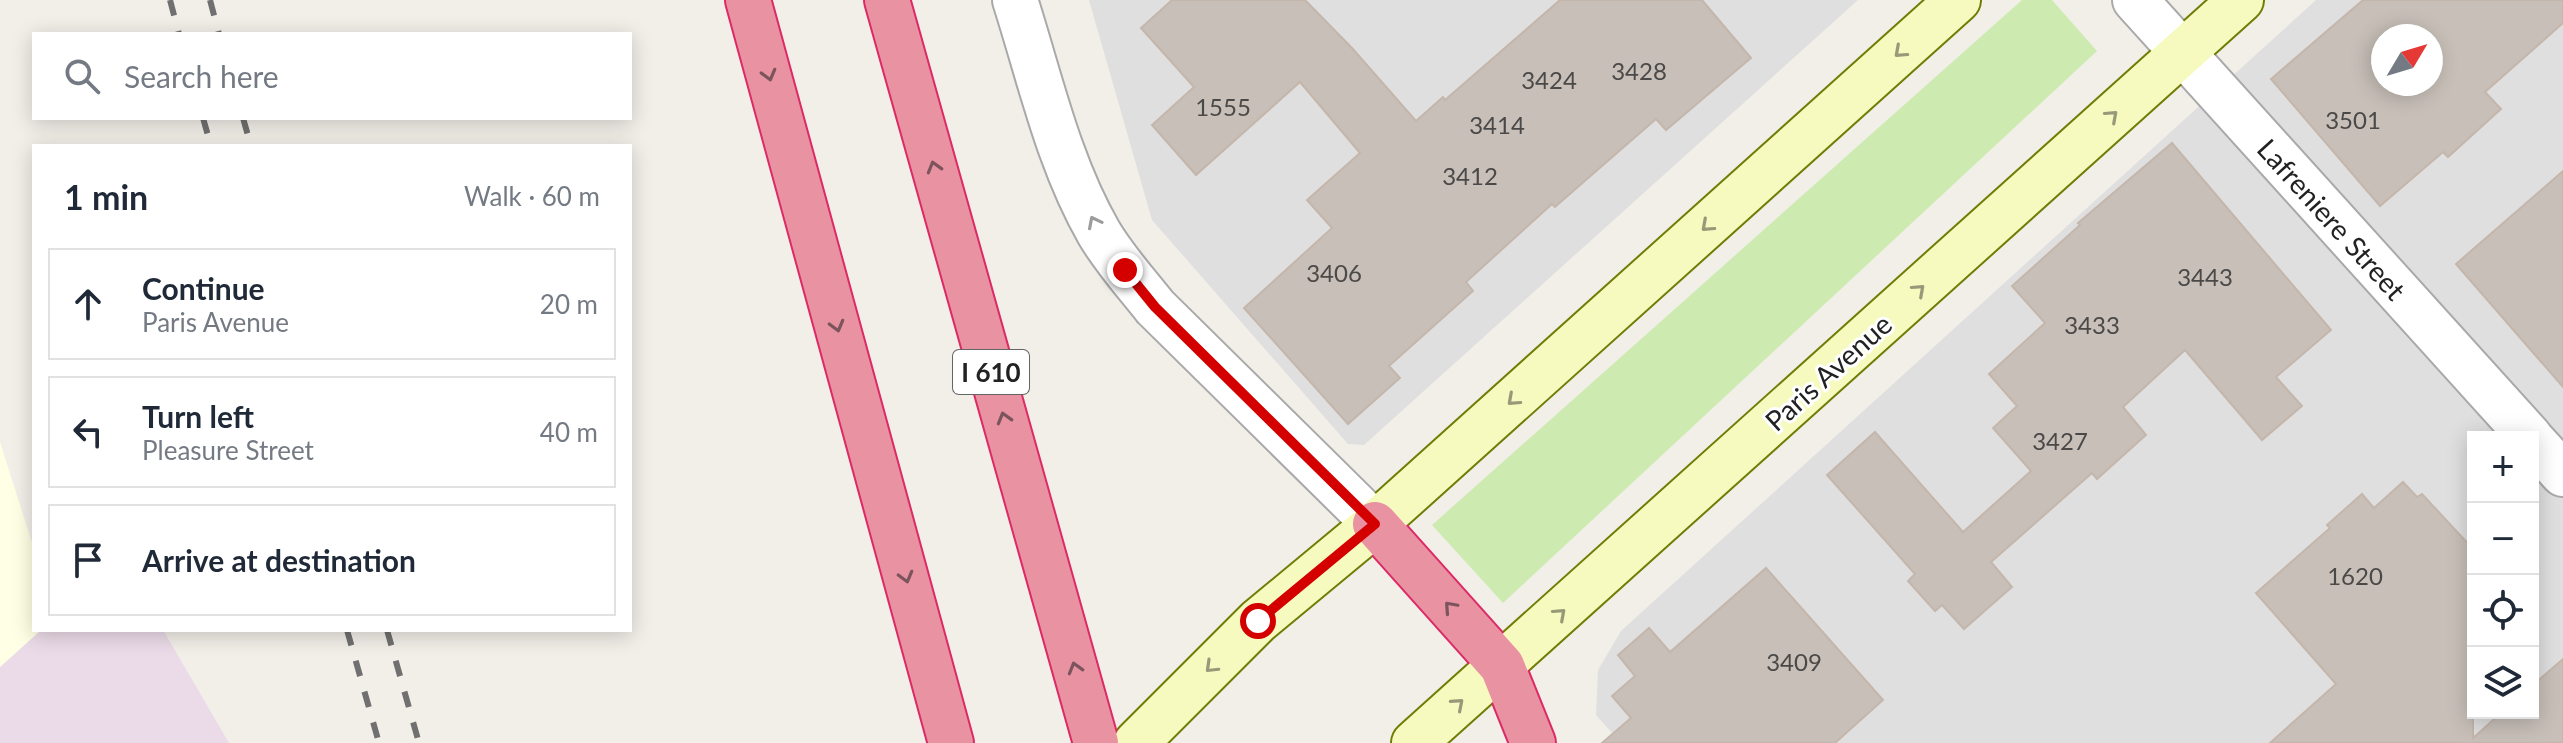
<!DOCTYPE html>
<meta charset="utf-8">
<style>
:root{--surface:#fff;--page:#f2f2f3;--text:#1f2937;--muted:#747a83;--line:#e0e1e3}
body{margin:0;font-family:Lato,sans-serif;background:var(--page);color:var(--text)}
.controls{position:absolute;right:24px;bottom:24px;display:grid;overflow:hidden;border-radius:0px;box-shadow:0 4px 20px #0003}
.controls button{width:72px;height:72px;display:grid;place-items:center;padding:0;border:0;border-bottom:2px solid var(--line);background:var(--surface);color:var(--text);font:40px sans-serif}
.compass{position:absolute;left:2371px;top:24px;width:72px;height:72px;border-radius:50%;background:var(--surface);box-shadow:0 4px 20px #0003;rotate:52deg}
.stop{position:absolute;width:24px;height:24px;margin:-18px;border:6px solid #d40000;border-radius:50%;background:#fff}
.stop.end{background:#d40000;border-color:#fff;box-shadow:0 2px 8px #0008}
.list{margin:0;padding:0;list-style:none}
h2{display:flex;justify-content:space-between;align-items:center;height:104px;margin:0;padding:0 32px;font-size:34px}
h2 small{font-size:26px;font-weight:400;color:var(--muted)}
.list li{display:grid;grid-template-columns:52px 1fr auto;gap:24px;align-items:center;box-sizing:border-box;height:112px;margin:0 16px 16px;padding:0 16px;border:2px solid var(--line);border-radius:0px}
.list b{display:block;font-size:30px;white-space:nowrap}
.list p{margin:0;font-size:26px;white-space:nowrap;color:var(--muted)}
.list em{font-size:26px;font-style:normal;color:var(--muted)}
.icon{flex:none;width:44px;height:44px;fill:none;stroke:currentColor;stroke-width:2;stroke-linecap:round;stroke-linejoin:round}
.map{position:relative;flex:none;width:2563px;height:743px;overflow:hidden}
.search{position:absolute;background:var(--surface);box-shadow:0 4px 20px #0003;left:32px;top:32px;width:600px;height:88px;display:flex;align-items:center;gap:20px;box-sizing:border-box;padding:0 28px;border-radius:0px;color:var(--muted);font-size:30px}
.panel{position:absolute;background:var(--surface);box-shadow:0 4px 20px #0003;left:32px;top:144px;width:600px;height:488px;border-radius:0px}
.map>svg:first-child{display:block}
</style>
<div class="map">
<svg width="2563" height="743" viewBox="0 0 2563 743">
<rect width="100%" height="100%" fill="#f2efe9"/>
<path fill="#e0dfdf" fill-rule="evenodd" d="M 1089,0 L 1858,0 L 1364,445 L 1348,444 L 1152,220 Z
M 2316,0 L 2563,0 L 2563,743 L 1621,743 L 1596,715 L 1598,670 L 1621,631 ZM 2383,36 L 2431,36 L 2431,84 L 2383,84 ZM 2473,437 L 2533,437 L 2533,713 L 2473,713 Z"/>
<path fill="#ebdbe8" d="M 41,630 L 163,630 L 229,743 L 0,743 L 0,667 Z"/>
<path fill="#ffffe5" d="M 0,442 L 34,549 L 34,630 L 41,630 L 0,667 Z"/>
<path fill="#cdebb0" d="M 2022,0 L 2052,0 L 2097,51 L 1503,603 L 1432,525 Z"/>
<path fill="#c7bfb8" stroke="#c4b6ab" stroke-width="2" fill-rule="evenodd" d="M 1172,0 L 1305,0 L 1352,48 L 1416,121 L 1443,97 L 1445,100 L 1560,0 L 1702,0 L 1751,58 L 1666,130 L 1656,119 L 1555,207 L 1552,204 L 1466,282 L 1473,291 L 1389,366 L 1400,378 L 1348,424 L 1244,308 L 1332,228 L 1307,200 L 1360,153 L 1300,82 L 1196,175 L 1152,125 L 1194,87 L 1141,28 Z
M 2363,0 L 2563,0 L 2563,23 L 2485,92 L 2501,109 L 2448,157 L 2443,152 L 2380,206 L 2271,79 ZM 2383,36 L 2431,36 L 2431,84 L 2383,84 Z
M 2172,143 L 2331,330 L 2276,377 L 2302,406 L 2262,440 L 2185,350 L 2123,407 L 2146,435 L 2097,479 L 2092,473 L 1991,562 L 2012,587 L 1964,629 L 1942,605 L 1935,611 L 1908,581 L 1915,574 L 1827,475 L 1875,432 L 1963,532 L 2031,471 L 1993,428 L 2017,406 L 1989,374 L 2045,323 L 2012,286 L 2080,225 L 2078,223 Z
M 2563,171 L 2563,387 L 2456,264 Z
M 2403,482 L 2417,497 L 2422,494 L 2473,549 L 2473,738 L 2501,713 L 2533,713 L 2533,685 L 2563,659 L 2563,743 L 2270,743 L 2336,684 L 2256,593 L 2330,528 L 2327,525 L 2362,494 L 2374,508 Z
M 1766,568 L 1883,700 L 1835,743 L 1602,743 L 1631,718 L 1612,696 L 1635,676 L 1618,655 L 1649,628 L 1670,652 Z"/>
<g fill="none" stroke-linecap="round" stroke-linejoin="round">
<g stroke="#a9a9a9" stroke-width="48">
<path id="street" d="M 1015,0 C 1040,78 1058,162 1099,233 C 1115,260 1136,283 1155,307 L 1375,524
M 2135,0 L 2530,437
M 2533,441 L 2563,474"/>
</g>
<g stroke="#707d05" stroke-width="48">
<path id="secondary" d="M 1136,743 L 1258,621 L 1375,524 L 1958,0
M 1414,743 L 2241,0"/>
</g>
<g stroke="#dc2a67" stroke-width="48">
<path id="highway" d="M 748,0 L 951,743
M 887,0 L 1096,743
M 1375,524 L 1502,666 L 1533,743"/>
</g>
<use href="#street" stroke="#fff" stroke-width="44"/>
<use href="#secondary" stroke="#f7fabf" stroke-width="44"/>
<use href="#highway" stroke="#e892a2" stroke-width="44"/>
<path stroke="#707070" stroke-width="6" stroke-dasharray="16 16" stroke-linecap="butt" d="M 170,0 L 179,34
M 210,0 L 219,34
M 203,118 L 211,146
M 243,118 L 251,146
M 347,630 L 379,743
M 387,630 L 419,743"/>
</g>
<defs><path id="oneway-chevron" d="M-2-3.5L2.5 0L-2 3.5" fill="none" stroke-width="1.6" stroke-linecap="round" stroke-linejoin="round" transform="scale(2)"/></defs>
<g stroke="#979978">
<use href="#oneway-chevron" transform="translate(1900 52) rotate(138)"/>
<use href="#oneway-chevron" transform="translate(2112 116) rotate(-42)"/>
<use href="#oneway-chevron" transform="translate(1707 226) rotate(138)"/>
<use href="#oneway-chevron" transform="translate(1919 290) rotate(-42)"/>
<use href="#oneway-chevron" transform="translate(1513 400) rotate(138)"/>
<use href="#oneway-chevron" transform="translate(1560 614) rotate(-42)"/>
<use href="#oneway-chevron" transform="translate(1211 667) rotate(136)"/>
<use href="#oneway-chevron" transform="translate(1458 704) rotate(-41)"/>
</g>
<g stroke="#7b545c">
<use href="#oneway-chevron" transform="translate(769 75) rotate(75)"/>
<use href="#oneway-chevron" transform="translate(934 167) rotate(-106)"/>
<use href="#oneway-chevron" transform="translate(837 326) rotate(75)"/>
<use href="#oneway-chevron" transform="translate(1004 418) rotate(-106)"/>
<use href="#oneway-chevron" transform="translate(906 577) rotate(75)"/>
<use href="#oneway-chevron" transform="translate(1450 607) rotate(-132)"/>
<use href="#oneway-chevron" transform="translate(1075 668) rotate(-106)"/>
</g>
<use stroke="#9c9c9c" href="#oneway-chevron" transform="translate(1094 222) rotate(-117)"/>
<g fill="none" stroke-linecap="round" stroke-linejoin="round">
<path stroke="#d40000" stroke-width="10" d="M 1125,270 L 1155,307 L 1375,524 L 1258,621"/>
</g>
<g text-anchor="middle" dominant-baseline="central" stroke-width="6" stroke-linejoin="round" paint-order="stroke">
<g font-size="24" fill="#4b4948">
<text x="1639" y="70">3428</text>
<text x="1549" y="79">3424</text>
<text x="1223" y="106">1555</text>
<text x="2353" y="119">3501</text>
<text x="1497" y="124">3414</text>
<text x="1470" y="175">3412</text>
<text x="1334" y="272">3406</text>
<text x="2205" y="276">3443</text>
<text x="2092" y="324">3433</text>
<text x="2060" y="440">3427</text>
<text x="2355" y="575">1620</text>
<text x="1794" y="661">3409</text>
</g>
<rect fill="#fff" stroke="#646464" stroke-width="2" x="953" y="350" width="76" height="44" rx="6"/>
<g font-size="26" font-weight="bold" fill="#222">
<text x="991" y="372">I 610</text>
</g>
<g font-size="28" fill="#222" stroke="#fff">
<text transform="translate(2332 219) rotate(48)">Lafreniere Street</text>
<text transform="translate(1828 372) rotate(-42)">Paris Avenue</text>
</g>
</g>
</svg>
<div class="controls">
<button>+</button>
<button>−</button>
<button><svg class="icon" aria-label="locate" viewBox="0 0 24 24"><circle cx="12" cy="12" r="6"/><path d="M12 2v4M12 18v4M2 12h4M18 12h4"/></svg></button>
<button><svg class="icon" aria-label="layers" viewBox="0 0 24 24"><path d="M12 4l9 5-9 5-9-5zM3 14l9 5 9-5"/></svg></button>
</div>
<svg class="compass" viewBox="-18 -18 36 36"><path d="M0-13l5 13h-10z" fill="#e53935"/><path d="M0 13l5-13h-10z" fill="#747a83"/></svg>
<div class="stop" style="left:1258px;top:621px"></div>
<div class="stop end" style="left:1125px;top:270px"></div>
<div class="search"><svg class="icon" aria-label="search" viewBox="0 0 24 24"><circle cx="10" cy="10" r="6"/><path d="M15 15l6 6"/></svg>Search here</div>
<section class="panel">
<h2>1 min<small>Walk · 60 m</small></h2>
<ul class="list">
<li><svg class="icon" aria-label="ahead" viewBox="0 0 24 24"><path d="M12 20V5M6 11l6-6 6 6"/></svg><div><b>Continue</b><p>Paris Avenue</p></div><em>20 m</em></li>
<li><svg class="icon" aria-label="left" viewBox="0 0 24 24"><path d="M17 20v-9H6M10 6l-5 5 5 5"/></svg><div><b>Turn left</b><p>Pleasure Street</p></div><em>40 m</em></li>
<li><svg class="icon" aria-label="arrive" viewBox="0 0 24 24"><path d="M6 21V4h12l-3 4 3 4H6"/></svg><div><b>Arrive at destination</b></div></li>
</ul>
</section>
</div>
